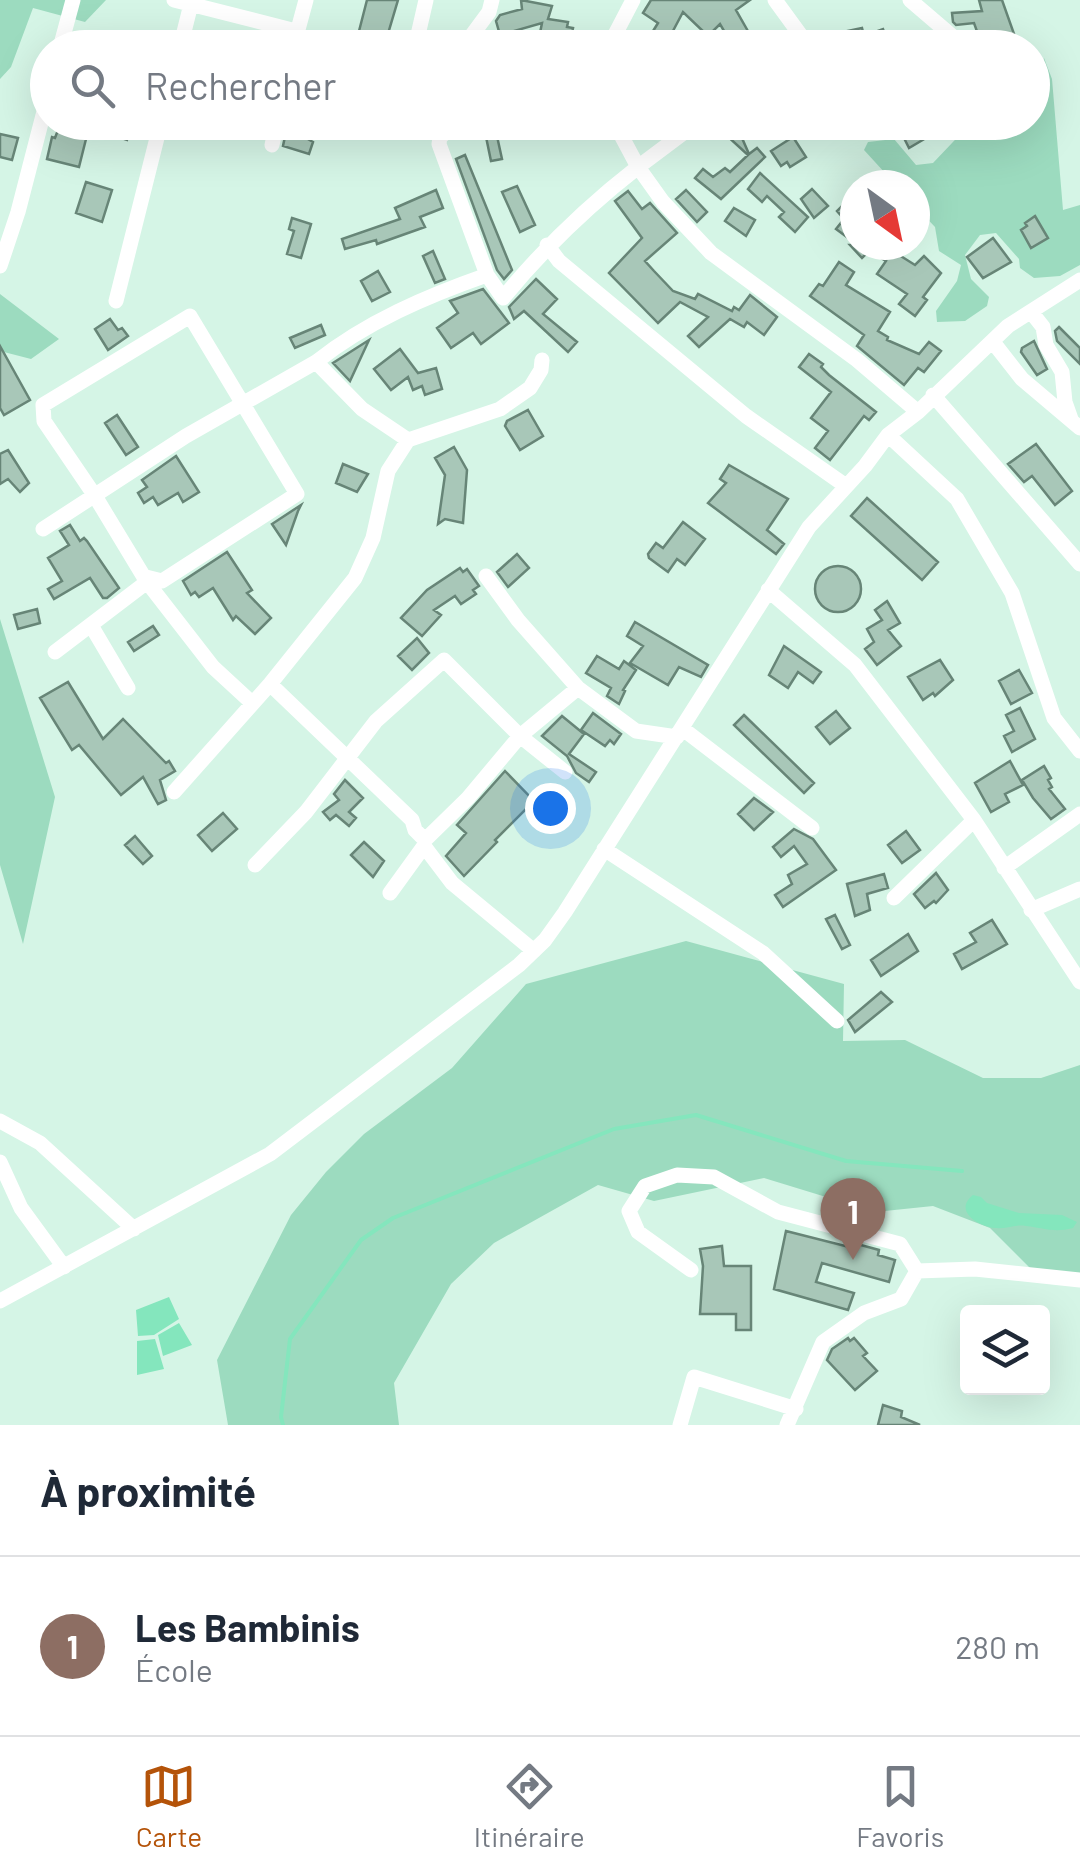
<!DOCTYPE html>
<html lang="fr">
<meta charset="utf-8">
<style>
:root{--surface:#fff;--page:#f6f6f7;--text:#1f2937;--muted:#747a83;--line:#e0e1e3;--accent:#b45309}
body{margin:0;font-family:Barlow,sans-serif;background:var(--page);color:var(--text)}
.controls{position:absolute;right:30px;bottom:30px;display:grid;overflow:hidden;border-radius:10px;box-shadow:0 10px 40px #0002}
.controls button{width:90px;height:90px;display:grid;place-items:center;padding:0;border:0;border-bottom:2px solid var(--line);background:var(--surface);color:var(--text);font:50px sans-serif}
.compass{position:absolute;left:840px;top:170px;width:90px;height:90px;border-radius:50%;background:var(--surface);box-shadow:0 10px 40px #0002;rotate:147deg}
.you{position:absolute;left:550px;top:808px;width:35px;height:35px;margin:-25px;border:8px solid #fff;border-radius:50%;background:#1a73e8;box-shadow:0 0 0 15px #1a73e833}
.badge{display:grid;place-items:center;width:65px;height:65px;border-radius:50%;background:var(--accent);color:#fff;font-size:32px;font-weight:700}
.pin{position:absolute;translate:-50% -82px;filter:drop-shadow(0 2px 5px #0008)}
.pin::after{content:'';position:absolute;top:52px;width:35px;height:30px;background:inherit;clip-path:polygon(0 0,100% 0,50% 100%)}
.list{margin:0;padding:0;list-style:none}
h2{display:flex;justify-content:space-between;align-items:center;height:130px;margin:0;padding:0 40px;font-size:42px}
h2 small{font-size:32px;font-weight:400;color:var(--muted)}
.list li{display:grid;grid-template-columns:65px 1fr auto;gap:30px;align-items:center;box-sizing:border-box;height:180px;padding:0 40px;border-top:2px solid var(--line)}
.list b{display:block;font-size:38px;white-space:nowrap}
.list p{margin:0;font-size:32px;white-space:nowrap;color:var(--muted)}
.list em{font-size:32px;font-style:normal;color:var(--muted)}
.icon{flex:none;width:55px;height:55px;fill:none;stroke:currentColor;stroke-width:2;stroke-linecap:round;stroke-linejoin:round}
.map{position:relative;flex:none;width:1080px;height:1425px;overflow:hidden}
.search{position:absolute;background:var(--surface);box-shadow:0 10px 40px #0002;left:30px;right:30px;top:30px;height:110px;display:flex;align-items:center;gap:25px;box-sizing:border-box;padding:0 35px;border-radius:55px;color:var(--muted);font-size:38px}
.sheet{height:310px;background:var(--surface)}
nav{display:flex;justify-content:space-around;align-items:center;box-sizing:border-box;height:140px;border-top:2px solid var(--line);background:var(--surface);font-size:28px;color:var(--muted)}
nav a{display:grid;justify-items:center;gap:5px}
nav .on{color:var(--accent)}
.map>svg:first-child{display:block}
</style>
<div class="map">
<svg width="1080" height="1425" viewBox="0 0 1080 1425">
<rect width="100%" height="100%" fill="#d5f5e6"/>
<path fill="#9cdbbf" d="M 0,0 L 106,0 L 85,22 L 33,8 L 11,67 L 0,79 Z
M 1044,58 L 1052,79 L 1063,210 L 1080,205 L 1080,265 L 1060,276 L 1034,278 L 1020,268 L 1019,259 L 996,233 L 980,235 L 965,255 L 971,279 L 989,297 L 987,306 L 965,321 L 937,322 L 936,311 L 957,281 L 961,265 L 939,251 L 935,227 L 915,206 L 915,185 L 896,185 L 864,150 L 868,142 L 894,139 L 916,165 L 933,163 L 971,123 L 1032,122 L 1033,82 Z
M 0,294 L 59,339 L 31,359 L 0,351 Z
M 0,619 L 55,797 L 23,944 L 0,865 Z
M 686,941 L 844,984 L 843,1041 L 905,1040 L 983,1078 L 1041,1078 L 1080,1065 L 1080,1281 L 1039,1277 L 990,1228 L 933,1206 L 875,1212 L 764,1178 L 654,1201 L 598,1185 L 494,1243 L 451,1284 L 394,1383 L 399,1425 L 228,1425 L 217,1360 L 291,1215 L 326,1172 L 364,1134 L 452,1068 L 526,984 Z"/>
<path fill="#84e6bd" d="M 973,1195 L 981,1197 L 987,1203 L 1019,1213 L 1062,1215 L 1077,1222 L 1073,1228 C 1054,1233 1044,1228 1026,1226 C 1016,1224 1007,1229 995,1228 C 978,1226 953,1211 973,1195 Z
M 169,1297 L 179,1319 L 154,1335 L 138,1336 L 136,1310 Z
M 179,1323 L 192,1345 L 163,1356 L 158,1335 Z
M 155,1339 L 164,1369 L 137,1375 L 137,1341 Z"/>
<g fill="none" stroke-linecap="round" stroke-linejoin="round">
<path stroke="#84e6bd" stroke-width="4" d="M 283,1425 L 281,1417 L 290,1339 L 361,1240 L 393,1218 L 614,1129 L 696,1115 L 846,1161 L 962,1171"/>
</g>
<path fill="#a8c7b8" stroke="#678577" stroke-width="2.5" d="M 367,0 L 398,0 L 387,37 L 382,35 L 381,41 L 358,35 Z
M 521,0 L 552,6 L 548,19 L 568,22 L 567,27 L 573,28 L 569,48 L 537,48 L 542,23 L 500,35 L 496,21 L 500,15 L 522,9 Z
M 651,0 L 750,0 L 736,10 L 753,40 L 750,42 L 771,36 L 774,48 L 734,48 L 720,24 L 708,36 L 683,12 L 665,46 L 650,36 L 658,23 L 643,13 Z
M 979,0 L 1002,0 L 1019,48 L 983,48 L 974,23 L 956,25 L 953,22 L 952,13 L 982,11 Z
M 862,28 L 864,36 L 883,29 L 890,48 L 821,48 L 820,43 L 844,37 L 843,32 Z
M 61,122 L 133,122 L 127,140 L 89,127 L 79,167 L 47,159 L 52,137 L 55,138 Z
M 712,122 L 735,122 L 749,154 L 757,148 L 765,157 L 721,199 L 695,178 L 703,169 L 713,177 L 725,168 L 730,172 L 748,155 Z
M 896,122 L 953,122 L 909,148 Z
M 287,127 L 313,142 L 309,154 L 283,146 Z
M 495,127 L 502,159 L 491,161 L 485,132 Z
M 0,134 L 18,138 L 12,160 L 0,157 Z
M 793,137 L 806,157 L 790,167 L 787,162 L 781,166 L 771,151 Z
M 465,155 L 512,270 L 504,279 L 497,270 L 456,159 Z
M 760,173 L 808,217 L 795,232 L 779,217 L 784,212 L 767,196 L 762,202 L 748,189 Z
M 86,182 L 112,190 L 102,222 L 76,213 Z
M 517,186 L 535,225 L 520,232 L 502,192 Z
M 812,189 L 828,206 L 814,218 L 801,199 Z
M 436,190 L 443,208 L 420,217 L 425,227 L 377,244 L 376,240 L 345,249 L 342,239 L 400,219 L 395,208 Z
M 686,190 L 707,212 L 697,222 L 676,199 Z
M 628,191 L 642,209 L 650,203 L 677,233 L 645,261 L 654,271 L 673,291 L 695,299 L 698,294 L 732,311 L 734,307 L 739,310 L 750,295 L 777,317 L 764,335 L 747,322 L 744,327 L 730,319 L 699,347 L 688,336 L 708,317 L 680,302 L 658,323 L 609,273 L 642,238 L 615,201 Z
M 845,203 L 851,210 L 855,204 L 855,243 L 836,229 L 844,219 L 837,211 Z
M 734,208 L 755,220 L 746,236 L 725,221 Z
M 1035,216 L 1048,238 L 1031,248 L 1021,230 L 1027,226 L 1025,223 Z
M 292,218 L 311,224 L 301,258 L 287,254 L 294,231 L 289,229 Z
M 993,238 L 1011,262 L 983,278 L 967,257 Z
M 850,245 L 906,245 L 899,255 L 915,265 L 924,256 L 941,273 L 923,297 L 927,300 L 915,316 L 899,304 L 907,294 L 877,274 L 886,261 L 869,251 L 862,258 Z
M 433,251 L 445,279 L 435,283 L 423,256 Z
M 839,262 L 854,272 L 846,285 L 890,312 L 878,331 L 888,337 L 887,340 L 919,354 L 929,342 L 941,351 L 924,372 L 918,368 L 904,385 L 857,346 L 864,335 L 810,296 L 819,284 L 823,286 Z
M 378,271 L 390,292 L 372,301 L 361,281 Z
M 536,279 L 557,299 L 543,314 L 577,342 L 568,352 L 524,311 L 514,319 L 509,307 Z
M 483,289 L 509,323 L 481,344 L 473,333 L 451,348 L 437,328 L 458,313 L 450,301 Z
M 110,319 L 118,330 L 122,328 L 128,336 L 108,350 L 95,329 Z
M 321,325 L 325,335 L 295,348 L 290,338 Z
M 1059,327 L 1080,348 L 1080,364 L 1057,341 L 1055,331 Z
M 369,340 L 350,381 L 333,363 Z
M 1034,341 L 1047,369 L 1037,375 L 1021,352 L 1022,348 Z
M 0,346 L 30,400 L 4,415 L 0,408 Z
M 400,349 L 418,373 L 436,368 L 442,389 L 425,395 L 422,386 L 413,390 L 408,377 L 391,390 L 374,369 Z
M 809,354 L 823,364 L 821,367 L 829,375 L 876,412 L 869,420 L 864,416 L 830,460 L 815,448 L 828,431 L 811,418 L 831,392 L 799,367 Z
M 528,410 L 543,436 L 520,450 L 505,426 L 507,421 Z
M 117,415 L 138,447 L 126,455 L 105,423 Z
M 1036,444 L 1072,491 L 1055,505 L 1032,476 L 1024,482 L 1008,464 Z
M 454,447 L 467,470 L 463,523 L 445,519 L 438,524 L 445,475 L 435,458 Z
M 8,450 L 29,483 L 20,492 L 8,479 L 0,484 L 0,454 Z
M 176,456 L 199,492 L 183,502 L 178,493 L 158,505 L 153,497 L 144,503 L 138,493 L 147,487 L 142,480 Z
M 343,464 L 368,474 L 357,492 L 336,483 Z
M 729,465 L 788,499 L 767,530 L 784,544 L 776,554 L 708,503 L 726,483 L 720,479 Z
M 867,498 L 938,562 L 922,580 L 851,516 Z
M 301,505 L 298,511 L 286,545 L 272,524 Z
M 683,522 L 705,539 L 685,565 L 677,559 L 668,572 L 649,558 L 648,554 L 656,543 L 663,548 Z
M 70,525 L 80,541 L 84,538 L 87,541 L 119,588 L 107,598 L 103,598 L 90,578 L 54,599 L 48,589 L 62,581 L 48,558 L 69,545 L 60,531 Z
M 227,552 L 252,590 L 247,593 L 271,618 L 255,634 L 236,616 L 233,620 L 213,588 L 199,597 L 195,592 L 191,595 L 183,581 Z
M 517,554 L 529,568 L 508,587 L 497,572 Z
M815 589a23 23 0 1 1 46 0a23 23 0 1 1-46 0Z
M 460,568 L 463,572 L 467,569 L 479,586 L 473,590 L 476,594 L 461,604 L 455,596 L 434,610 L 441,615 L 422,636 L 401,618 L 427,590 Z
M 887,601 L 900,623 L 888,630 L 901,646 L 877,665 L 865,649 L 874,642 L 867,629 L 882,620 L 875,610 Z
M 37,609 L 40,623 L 18,629 L 14,615 Z
M 635,622 L 708,665 L 701,677 L 679,667 L 668,685 L 630,663 L 643,646 L 627,636 Z
M 153,626 L 159,635 L 134,651 L 128,642 Z
M 417,638 L 429,653 L 412,670 L 398,656 Z
M 784,646 L 821,672 L 813,683 L 798,672 L 788,688 L 769,675 Z
M 597,656 L 619,669 L 624,661 L 636,670 L 623,690 L 625,691 L 619,704 L 607,696 L 611,688 L 586,673 Z
M 940,660 L 953,680 L 935,696 L 933,693 L 923,700 L 908,677 Z
M 1019,670 L 1032,693 L 1011,704 L 999,681 Z
M 68,682 L 103,739 L 123,719 L 166,763 L 169,761 L 175,771 L 160,780 L 166,800 L 158,804 L 143,777 L 121,795 L 79,745 L 72,750 L 40,698 Z
M 1020,708 L 1035,739 L 1012,752 L 1004,736 L 1014,731 L 1006,715 Z
M 836,711 L 850,728 L 830,744 L 816,727 Z
M 593,713 L 621,734 L 614,744 L 610,740 L 605,746 L 581,730 Z
M 744,715 L 814,783 L 804,793 L 734,725 Z
M 562,716 L 584,734 L 569,754 L 596,772 L 589,782 L 576,773 L 567,756 L 542,736 Z
M 1010,761 L 1023,785 L 1005,794 L 1009,802 L 991,812 L 975,783 Z
M 1044,766 L 1051,778 L 1048,780 L 1052,787 L 1049,789 L 1065,809 L 1051,819 L 1033,798 L 1022,780 Z
M 505,771 L 534,801 L 495,840 L 497,842 L 464,876 L 446,856 L 466,833 L 457,825 Z
M 345,780 L 363,798 L 349,812 L 356,818 L 349,826 L 336,815 L 330,820 L 323,812 L 339,800 L 334,794 Z
M 754,798 L 773,812 L 754,830 L 738,814 Z
M 223,813 L 237,829 L 212,851 L 198,835 Z
M 794,829 L 813,839 L 836,870 L 783,907 L 775,895 L 792,884 L 788,875 L 807,864 L 794,846 L 781,857 L 773,847 Z
M 906,831 L 920,850 L 902,863 L 888,845 Z
M 135,836 L 152,856 L 143,864 L 125,845 Z
M 364,842 L 384,861 L 373,877 L 351,855 Z
M 936,873 L 948,890 L 936,903 L 934,901 L 925,908 L 914,894 Z
M 884,874 L 888,888 L 867,894 L 870,910 L 855,916 L 847,884 Z
M 835,915 L 850,945 L 842,949 L 826,919 Z
M 992,920 L 1007,944 L 962,969 L 954,954 L 976,942 L 970,933 Z
M 908,934 L 918,951 L 881,976 L 871,960 Z
M 881,992 L 892,1002 L 855,1032 L 848,1020 Z
M 786,1231 L 849,1247 L 850,1242 L 879,1250 L 878,1255 L 895,1260 L 889,1282 L 822,1263 L 816,1282 L 854,1293 L 848,1310 L 774,1289 Z
M 722,1246 L 724,1266 L 751,1266 L 751,1330 L 736,1330 L 736,1314 L 700,1314 L 703,1266 L 700,1249 Z
M 848,1338 L 850,1341 L 854,1338 L 867,1353 L 863,1356 L 877,1371 L 855,1390 L 827,1360 L 832,1349 Z
M 883,1405 L 902,1411 L 901,1417 L 920,1425 L 878,1425 Z"/>
<g fill="none" stroke-linecap="round" stroke-linejoin="round">
<path stroke="#fff" stroke-width="15" d="M 174,0 L 296,31
M 775,0 L 810,48
M 910,0 L 966,48
M 60,48 L 73,0
M 180,48 L 192,0
M 293,48 L 306,0
M 415,48 L 426,0
M 474,48 L 472,35 L 489,12 L 492,0
M 608,48 L 633,0
M 481,122 L 449,130 L 440,137 L 439,144 L 487,275 L 503,298 C 543,249 588,206 638,167 L 614,122
M 698,122 L 638,167 L 663,202 L 711,253 L 857,360 L 918,412
M 272,145 L 277,122
M 547,245 L 559,261 L 746,416 L 846,486
M 0,266 L 18,212 L 48,96
M 116,301 L 161,122
M 1032,313 L 1043,327 L 1046,345 L 1062,372 L 1065,402 L 1071,419
M 993,342 L 1022,379 L 1080,428
M 316,362 L 362,409 L 408,440
M 933,395 L 1080,564
M 888,435 L 957,499 L 1012,593 L 1054,718 L 1080,751
M 43,529 L 186,436 L 316,362 C 366,322 427,296 487,275
M 486,576 L 518,620 L 578,688 L 636,731 L 677,737
M 147,582 L 213,667 L 251,702
M 768,590 L 855,665 L 974,820 L 894,898
M 92,627 L 128,688
M 55,652 L 147,582 L 95,496 L 44,421 L 43,405 L 190,316 L 297,494 L 162,581 L 146,577
M 270,684 L 412,820 L 415,830 L 425,840 L 424,846 L 390,893
M 683,729 L 812,828
M 174,792 L 270,684 L 355,578 L 373,538 L 388,471 L 408,440 L 500,409 L 530,388 L 541,370 L 542,360
M 974,820 L 1080,982
M 425,840 L 468,798 L 520,736 L 578,688
M 424,846 L 452,883 L 534,951
M 604,849 L 763,953 L 837,1021
M 255,865 L 306,812 L 376,721 L 444,660 L 520,736 L 565,772
M 1004,868 L 1080,814
M 1031,910 L 1080,889
M 0,1121 L 40,1143 L 134,1229
M 0,1162 L 21,1208 L 64,1267
M 691,1270 L 638,1232 L 629,1211 L 645,1186 L 677,1175 L 714,1177 L 778,1212 L 900,1244 L 917,1271 L 901,1299 L 864,1313 L 823,1342 L 787,1425
M 917,1271 L 975,1269 L 1080,1280
M 0,1301 L 270,1154 L 519,965 L 545,940 L 565,912 L 809,527 L 865,466 L 888,435 L 918,412 L 1008,326 L 1080,280
M 680,1425 L 694,1377 L 796,1409"/>
</g>
</svg>
<div class="controls">
<button><svg class="icon" aria-label="layers" viewBox="0 0 24 24"><path d="M12 4l9 5-9 5-9-5zM3 14l9 5 9-5"/></svg></button>
</div>
<svg class="compass" viewBox="-18 -18 36 36"><path d="M0-13l5 13h-10z" fill="#e53935"/><path d="M0 13l5-13h-10z" fill="#747a83"/></svg>
<div class="you"></div>
<div class="pin badge" style="left:853px;top:1260px;background:#8d6e63">1</div>
<div class="search"><svg class="icon" aria-label="search" viewBox="0 0 24 24"><circle cx="10" cy="10" r="6"/><path d="M15 15l6 6"/></svg>Rechercher</div>
</div>
<section class="sheet">
<h2>À proximité<small></small></h2>
<ul class="list">
<li><span class="badge" style="background:#8d6e63">1</span><div><b>Les Bambinis</b><p>École</p></div><em>280 m</em></li>
</ul>
</section>
<nav>
<a class="on"><svg class="icon" aria-label="map" viewBox="0 0 24 24"><path d="M3 6l6-2 6 2 6-2v14l-6 2-6-2-6 2zM9 4v14M15 6v14"/></svg>Carte</a>
<a><svg class="icon" aria-label="directions" viewBox="0 0 24 24"><path d="M12 3l9 9-9 9-9-9zM9 14v-3h6M13 9l2 2-2 2"/></svg>Itinéraire</a>
<a><svg class="icon" aria-label="saved" viewBox="0 0 24 24"><path d="M7 4h10v16l-5-4-5 4z"/></svg>Favoris</a>
</nav>
